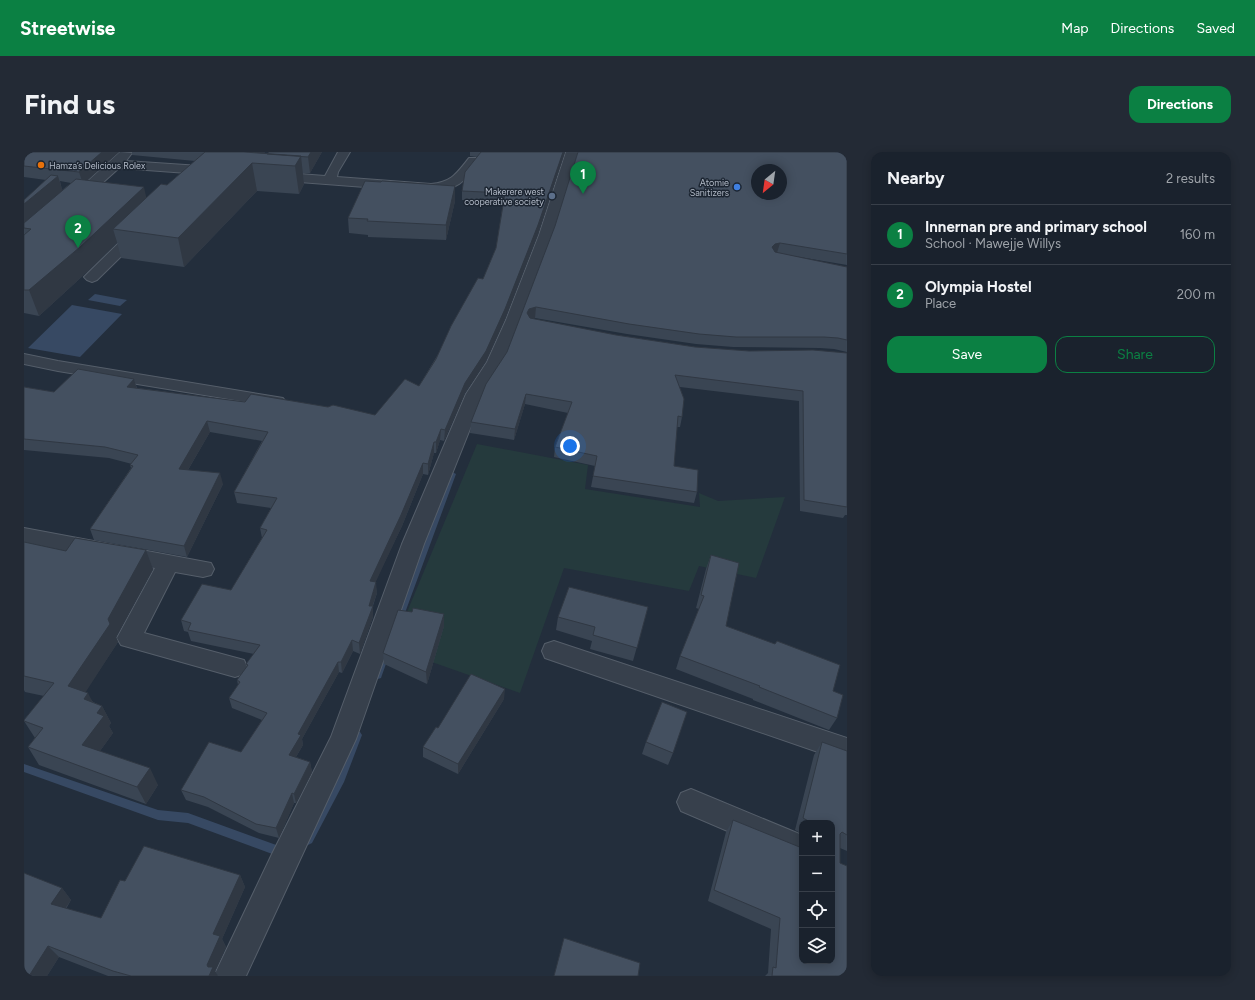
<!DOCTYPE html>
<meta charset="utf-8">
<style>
:root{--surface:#1a222d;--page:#232a35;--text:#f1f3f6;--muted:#9fa4aa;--line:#383f49;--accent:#0b8043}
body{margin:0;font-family:Figtree,sans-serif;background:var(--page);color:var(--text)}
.controls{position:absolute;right:12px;bottom:12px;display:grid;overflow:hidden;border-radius:8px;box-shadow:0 2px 10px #0003}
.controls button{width:36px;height:36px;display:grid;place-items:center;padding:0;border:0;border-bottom:1px solid var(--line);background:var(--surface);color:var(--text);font:20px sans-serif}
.compass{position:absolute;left:727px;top:12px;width:36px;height:36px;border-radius:50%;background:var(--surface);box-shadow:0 2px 10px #0003;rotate:209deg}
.you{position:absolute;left:546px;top:294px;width:14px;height:14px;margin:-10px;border:3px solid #fff;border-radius:50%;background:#1a73e8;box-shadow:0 0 0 6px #1a73e833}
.badge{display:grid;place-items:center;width:26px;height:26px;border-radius:50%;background:var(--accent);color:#fff;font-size:13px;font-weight:700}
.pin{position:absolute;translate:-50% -33px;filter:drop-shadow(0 1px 2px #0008)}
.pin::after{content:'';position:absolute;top:21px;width:14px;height:12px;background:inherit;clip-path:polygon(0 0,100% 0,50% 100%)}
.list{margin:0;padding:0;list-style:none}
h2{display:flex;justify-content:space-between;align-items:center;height:52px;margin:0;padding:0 16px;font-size:17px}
h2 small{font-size:13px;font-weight:400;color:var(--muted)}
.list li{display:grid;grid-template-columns:26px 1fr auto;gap:12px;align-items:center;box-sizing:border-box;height:60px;padding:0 16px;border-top:1px solid var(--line)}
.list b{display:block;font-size:15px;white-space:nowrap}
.list p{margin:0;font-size:13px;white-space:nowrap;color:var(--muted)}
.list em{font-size:13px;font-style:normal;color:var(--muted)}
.actions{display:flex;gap:8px;padding:12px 16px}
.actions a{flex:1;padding:9px 0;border:1px solid var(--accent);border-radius:12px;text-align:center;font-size:14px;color:var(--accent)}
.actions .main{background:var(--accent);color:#fff}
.icon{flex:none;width:22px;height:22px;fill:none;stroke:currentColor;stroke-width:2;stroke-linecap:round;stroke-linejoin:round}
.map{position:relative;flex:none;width:823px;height:824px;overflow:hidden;border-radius:12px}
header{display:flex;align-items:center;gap:24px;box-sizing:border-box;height:56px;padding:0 20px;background:var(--accent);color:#fff}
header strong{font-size:19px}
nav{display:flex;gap:22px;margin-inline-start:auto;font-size:14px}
.intro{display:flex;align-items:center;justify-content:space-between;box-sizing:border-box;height:96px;padding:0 24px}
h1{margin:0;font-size:28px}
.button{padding:10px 18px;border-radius:12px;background:var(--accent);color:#fff;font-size:14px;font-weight:700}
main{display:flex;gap:24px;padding:0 24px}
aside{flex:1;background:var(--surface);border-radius:12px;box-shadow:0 2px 10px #0003}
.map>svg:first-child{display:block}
</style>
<header>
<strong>Streetwise</strong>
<nav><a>Map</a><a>Directions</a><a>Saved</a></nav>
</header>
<div class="intro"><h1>Find us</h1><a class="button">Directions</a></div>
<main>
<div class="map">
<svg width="823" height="824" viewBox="0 0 823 824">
<rect width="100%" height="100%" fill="#232e3c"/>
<path fill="#253a3d" d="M 453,292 L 564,313 L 561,337 L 676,355 L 675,341 L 694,349 L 761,345 L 732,426 L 675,414 L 665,439 L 540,416 L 496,541 L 368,496 Z"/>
<path fill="#374963" d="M 71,142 L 103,148 L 96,154 L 64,148 Z
M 48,153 L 98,162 L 56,205 L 4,196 Z"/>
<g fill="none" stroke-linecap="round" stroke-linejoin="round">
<path fill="#374963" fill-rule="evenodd" d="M 425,320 L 428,320 L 432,322 L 378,469 L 377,471 L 371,471 L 370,469 Z
M 363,495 L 366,496 L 367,498 L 358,523 L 357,526 L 354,527 L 351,526 L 350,523 L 359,498 L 360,496 Z
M 333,579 L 336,580 L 338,583 L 320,630 L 288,691 L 284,693 L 280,691 L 279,688 L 280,685 L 313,625 L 328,583 L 330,580 Z
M 0,612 L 134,658 L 164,661 L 255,694 L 256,698 L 255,702 L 251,703 L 164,671 L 134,668 L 0,620 Z"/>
<g stroke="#555e6a" stroke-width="2">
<path id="minor" d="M 96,0 L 108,1 L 102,9 L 191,15 L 195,16 L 197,19 L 195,22 L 191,23 L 95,16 L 55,52 L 45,52 L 43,49 L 45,46 Z
M 314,0 L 326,0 L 314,20 L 313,25 L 407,32 C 428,30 432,22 445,6 L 453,6 L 455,9 C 441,30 433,38 407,40 L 249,28 L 244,27 L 243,24 L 244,21 L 249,20 L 301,24 Z
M 542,0 L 554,0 L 529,83 L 498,168 L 481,210 L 460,242 L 400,392 L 332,587 L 222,824 L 190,824 L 248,702 L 307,585 L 378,392 L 442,242 L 463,210 L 482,168 L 515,83 Z
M 116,74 L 121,75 L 123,78 L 121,81 L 73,128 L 68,130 L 63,128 L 60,125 L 63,122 L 111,75 Z
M 0,202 L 34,209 L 253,245 L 259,246 L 262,250 L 259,254 L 253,255 L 34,219 L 0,212 Z
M 0,376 L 187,411 L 190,417 L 187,423 L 179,425 L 151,420 L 120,481 L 220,508 L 223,515 L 220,522 L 211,525 L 97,493 L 93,486 L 131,416 L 0,392 Z
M 530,489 L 823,586 L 823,610 L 521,506 L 518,499 L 521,492 Z
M 667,637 L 778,683 L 778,711 L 657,659 L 653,650 L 657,641 Z"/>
</g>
<use href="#minor" fill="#37404c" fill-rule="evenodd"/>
</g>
<path fill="#3a4553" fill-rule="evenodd" d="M 0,0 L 95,0 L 64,28 L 122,46 L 143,33 L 171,9 L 108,3 L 108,0 L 241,0 L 240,1 L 243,2 L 245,0 L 298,0 L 286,21 L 279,21 L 280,32 L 275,42 L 233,39 L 160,115 L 97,106 L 93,90 L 63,120 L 15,164 L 0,161 L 0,48 L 22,28 L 0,25 ZM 36,29 L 47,31 L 38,38 Z
M 446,0 L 541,0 L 514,82 L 481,167 L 462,209 L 441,241 L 420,289 L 416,288 L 412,301 L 410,301 L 404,323 L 399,322 L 378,374 L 351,430 L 353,441 L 349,454 L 349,465 L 336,502 L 329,499 L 318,521 L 315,520 L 278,587 L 279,593 L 272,605 L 286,610 L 288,620 L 272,651 L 270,651 L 255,686 L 235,681 L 184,655 L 162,648 L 157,638 L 217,600 L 238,568 L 208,556 L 205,546 L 214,533 L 213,528 L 223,515 L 222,512 L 230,502 L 167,489 L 164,480 L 160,479 L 157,468 L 207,438 L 238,386 L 236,376 L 247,356 L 213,351 L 210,340 L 238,289 L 186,280 L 164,318 L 199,332 L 163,405 L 70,388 L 66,377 L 107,316 L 106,313 L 108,312 L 85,306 L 0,298 L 0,235 L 30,240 L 110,227 L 113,236 L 221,250 L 351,263 L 395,234 L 459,127 L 472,96 L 479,51 L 438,48 L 438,39 L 453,5 L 446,4 Z
M 823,0 L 823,113 L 752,101 L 823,115 L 823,200 L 810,197 L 796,196 L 709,195 L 672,192 L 603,182 L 511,166 L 508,167 L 592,183 L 671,195 L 725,199 L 823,201 L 823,363 L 821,363 L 819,366 L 776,359 L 775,249 L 656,235 L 658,265 L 656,275 L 653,275 L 650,314 L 673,340 L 670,351 L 567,335 L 571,314 L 530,305 L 531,295 L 544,261 L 501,252 L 490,288 L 446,281 L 447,270 L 483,200 L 531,74 Z
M 431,49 L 422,88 L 344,85 L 344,83 L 325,81 L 324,66 Z
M 0,390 L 42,399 L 122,398 L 129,417 L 92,485 L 94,490 L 61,540 L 69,550 L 78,554 L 87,571 L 85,574 L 89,581 L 76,599 L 134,633 L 122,652 L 15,613 L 4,595 L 11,586 L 0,569 L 0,568 L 20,544 L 1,540 L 0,538 Z
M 687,403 L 702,474 L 809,539 L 813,566 L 805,578 L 729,548 L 729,547 L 652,517 L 656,504 L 675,457 L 672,456 L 682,417 Z
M 624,455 L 609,509 L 566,497 L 568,489 L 532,478 L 534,465 Z
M 420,474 L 403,532 L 360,512 L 359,501 Z
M 480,547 L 434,622 L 399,605 L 399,595 L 414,576 Z
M 622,590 L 649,601 L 644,613 L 618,602 Z
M 798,590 L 823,599 L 823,699 L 816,696 L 816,711 L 823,824 L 741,824 L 744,821 L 747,777 L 684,749 L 702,680 L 709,668 L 778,809 L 808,671 L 778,671 L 778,682 L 771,678 L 790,603 Z
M 216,723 L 221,735 L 198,787 L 202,795 L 191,819 L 194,824 L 84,824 L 35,805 L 23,824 L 0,824 L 38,736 L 47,748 L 42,757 L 77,766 L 101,729 Z"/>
<path fill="#303843" d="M 78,0 L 95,0 L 59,32 L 55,20 Z
M 228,0 L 241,0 L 234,12 Z
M 287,0 L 298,0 L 286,21 L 284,5 Z
M 539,0 L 541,0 L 514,82 L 481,167 L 462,209 L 441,241 L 420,289 L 421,278 Z
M 277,4 L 280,32 L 275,42 L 271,14 Z
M 228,11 L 233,39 L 160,115 L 154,86 Z
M 34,24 L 41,47 L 0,76 L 0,52 Z
M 431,34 L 431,49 L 422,88 L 422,73 Z
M 120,35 L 125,58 L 89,77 L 93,90 L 63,120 L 15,164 L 5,138 Z
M 756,91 L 753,101 L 748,102 L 748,95 L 751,92 Z
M 512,155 L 511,166 L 505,168 L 503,161 L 505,157 Z
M 110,227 L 113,238 L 103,235 Z
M 502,242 L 501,252 L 490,288 L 491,277 Z
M 183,269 L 186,280 L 158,328 L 155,317 Z
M 417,277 L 416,288 L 412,301 L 412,290 Z
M 410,290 L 410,301 L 404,323 L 404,312 Z
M 399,311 L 399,322 L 378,374 L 347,440 L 346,429 Z
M 196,321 L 199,332 L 163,405 L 160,394 Z
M 122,398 L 129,417 L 92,485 L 94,490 L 54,552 L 44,534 L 84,467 Z
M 352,430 L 353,441 L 348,455 L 349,454 L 349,465 L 336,502 L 335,491 L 345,454 Z
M 420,462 L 420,474 L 403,532 L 402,520 Z
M 328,488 L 329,499 L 318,521 L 317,510 Z
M 314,510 L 315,520 L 278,587 L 279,593 L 267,613 L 265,603 L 274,582 Z
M 481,537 L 480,547 L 434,622 L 434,612 Z
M 64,541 L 73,559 L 60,547 Z
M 78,554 L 87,571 L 85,574 L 89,581 L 68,610 L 58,593 L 73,561 Z
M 286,610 L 288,620 L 272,651 L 270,642 Z
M 126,616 L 134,633 L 122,652 L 113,635 Z
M 268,641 L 270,651 L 255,686 L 252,676 Z
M 216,723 L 221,735 L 198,787 L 202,795 L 191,819 L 194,824 L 185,824 L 183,813 L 189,782 Z
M 38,736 L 47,748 L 36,764 L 27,752 Z
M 24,794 L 35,805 L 23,824 L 5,824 Z"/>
<path fill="#445060" stroke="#303843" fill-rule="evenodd" d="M 0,0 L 78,0 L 55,20 L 0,14 Z
M 181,0 L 220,0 L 277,4 L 271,14 L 228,11 L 154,86 L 89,77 L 137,32 L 143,33 Z
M 245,0 L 287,0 L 284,5 L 243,2 Z
M 457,0 L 539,0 L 514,73 L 481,157 L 462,199 L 441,231 L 421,278 L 417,277 L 412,290 L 410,290 L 404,312 L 399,311 L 377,363 L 346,429 L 352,430 L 345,454 L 349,454 L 335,491 L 328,488 L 317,510 L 314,510 L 274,582 L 277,583 L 265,603 L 286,610 L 270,642 L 268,641 L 252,676 L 232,672 L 180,645 L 157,638 L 185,590 L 217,600 L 243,561 L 205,546 L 216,530 L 213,528 L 224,513 L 222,512 L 236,493 L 164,478 L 167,471 L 157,468 L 178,432 L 207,438 L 243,378 L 236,376 L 253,346 L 210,340 L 244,280 L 183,269 L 155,317 L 196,321 L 160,394 L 66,377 L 109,314 L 106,313 L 114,303 L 81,295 L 0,287 L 0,235 L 30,240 L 54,217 L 110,227 L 103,235 L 221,250 L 227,242 L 304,255 L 309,253 L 351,263 L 381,227 L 395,234 L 412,207 L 427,174 L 454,126 L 459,127 L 472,96 L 481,41 L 438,39 L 441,20 Z
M 554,0 L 823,0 L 823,102 L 756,91 L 751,92 L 748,95 L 751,100 L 823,115 L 823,188 L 814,186 L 800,185 L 712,185 L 675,182 L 605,172 L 512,155 L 505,157 L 503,161 L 506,166 L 592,183 L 671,195 L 725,199 L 789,198 L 823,201 L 823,355 L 780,348 L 779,239 L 651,223 L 660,247 L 658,265 L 654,264 L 650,314 L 674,318 L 673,340 L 569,324 L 573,304 L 531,295 L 548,250 L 502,242 L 491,277 L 447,270 L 462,232 L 483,200 L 531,74 ZM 733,18 L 757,18 L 757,42 L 733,42 Z
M 27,23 L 34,24 L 0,52 L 0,48 Z
M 52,27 L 120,35 L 56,95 L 5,138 L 0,138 L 0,83 L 7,77 L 0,76 L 0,71 Z
M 341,29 L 357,30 L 358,29 L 431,34 L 422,73 L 343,69 L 344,67 L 324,66 Z
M 51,386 L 122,398 L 84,467 L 86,472 L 44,534 L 64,541 L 60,547 L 78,554 L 73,561 L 80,564 L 58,593 L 126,616 L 113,635 L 4,595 L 19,576 L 0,569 L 0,568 L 30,531 L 0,524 L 0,390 L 42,399 Z
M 687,403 L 715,411 L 702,474 L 751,492 L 753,489 L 816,513 L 809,539 L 819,543 L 813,566 L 735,535 L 736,534 L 656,504 L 680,444 L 677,443 Z
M 545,435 L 624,455 L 613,496 L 569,483 L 571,475 L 534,465 Z
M 389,456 L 420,462 L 402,520 L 359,501 L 374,458 L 388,460 Z
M 447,522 L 481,537 L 434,612 L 399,595 L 412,575 L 414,576 Z
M 638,550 L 663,560 L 649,601 L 622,590 Z
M 798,590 L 823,599 L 823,683 L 818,680 L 816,682 L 816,711 L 823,714 L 823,824 L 748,824 L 749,815 L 752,816 L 756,766 L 690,738 L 709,668 L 778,696 L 778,809 L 808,809 L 808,671 L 788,671 L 779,666 Z
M 120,694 L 216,723 L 189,782 L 196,784 L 183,813 L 184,815 L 189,815 L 185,824 L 107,824 L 89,819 L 24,794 L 5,824 L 0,824 L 0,721 L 38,736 L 27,752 L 77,766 L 96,728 L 101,729 Z
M 540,786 L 616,811 L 614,824 L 530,824 Z"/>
<circle fill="#e8710a" stroke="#1c2531" stroke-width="1.5" cx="17" cy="13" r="4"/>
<circle fill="#3f7fe0" stroke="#1c2531" stroke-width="1.5" cx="713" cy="35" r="4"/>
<circle fill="#5c6f8a" stroke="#1c2531" stroke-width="1.5" cx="528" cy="44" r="4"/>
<g text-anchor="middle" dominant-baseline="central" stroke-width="3" stroke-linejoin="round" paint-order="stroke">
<g font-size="9" fill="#b3bbc8" stroke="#1c2531" text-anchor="end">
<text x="25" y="13" text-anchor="start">Hamza’s Delicious Rolex</text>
<text x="705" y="30">Atomie<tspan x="705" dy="10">Sanitizers</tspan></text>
<text x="520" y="39">Makerere west<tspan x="520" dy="10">cooperative society</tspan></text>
</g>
</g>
</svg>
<div class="controls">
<button>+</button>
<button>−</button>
<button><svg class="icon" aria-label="locate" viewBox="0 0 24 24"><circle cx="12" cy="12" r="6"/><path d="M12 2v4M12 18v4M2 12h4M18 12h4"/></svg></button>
<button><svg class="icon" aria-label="layers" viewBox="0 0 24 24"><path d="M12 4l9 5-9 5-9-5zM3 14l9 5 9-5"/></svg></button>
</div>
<svg class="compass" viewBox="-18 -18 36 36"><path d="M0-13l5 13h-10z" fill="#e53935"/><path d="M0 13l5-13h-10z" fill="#9fa4aa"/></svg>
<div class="you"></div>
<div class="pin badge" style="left:559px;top:42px">1</div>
<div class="pin badge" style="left:54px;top:96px">2</div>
</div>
<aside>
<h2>Nearby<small>2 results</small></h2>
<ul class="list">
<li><span class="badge">1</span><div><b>Innernan pre and primary school</b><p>School · Mawejje Willys</p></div><em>160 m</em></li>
<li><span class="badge">2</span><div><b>Olympia Hostel</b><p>Place</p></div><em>200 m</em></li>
</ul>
<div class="actions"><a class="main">Save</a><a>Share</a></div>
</aside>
</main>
